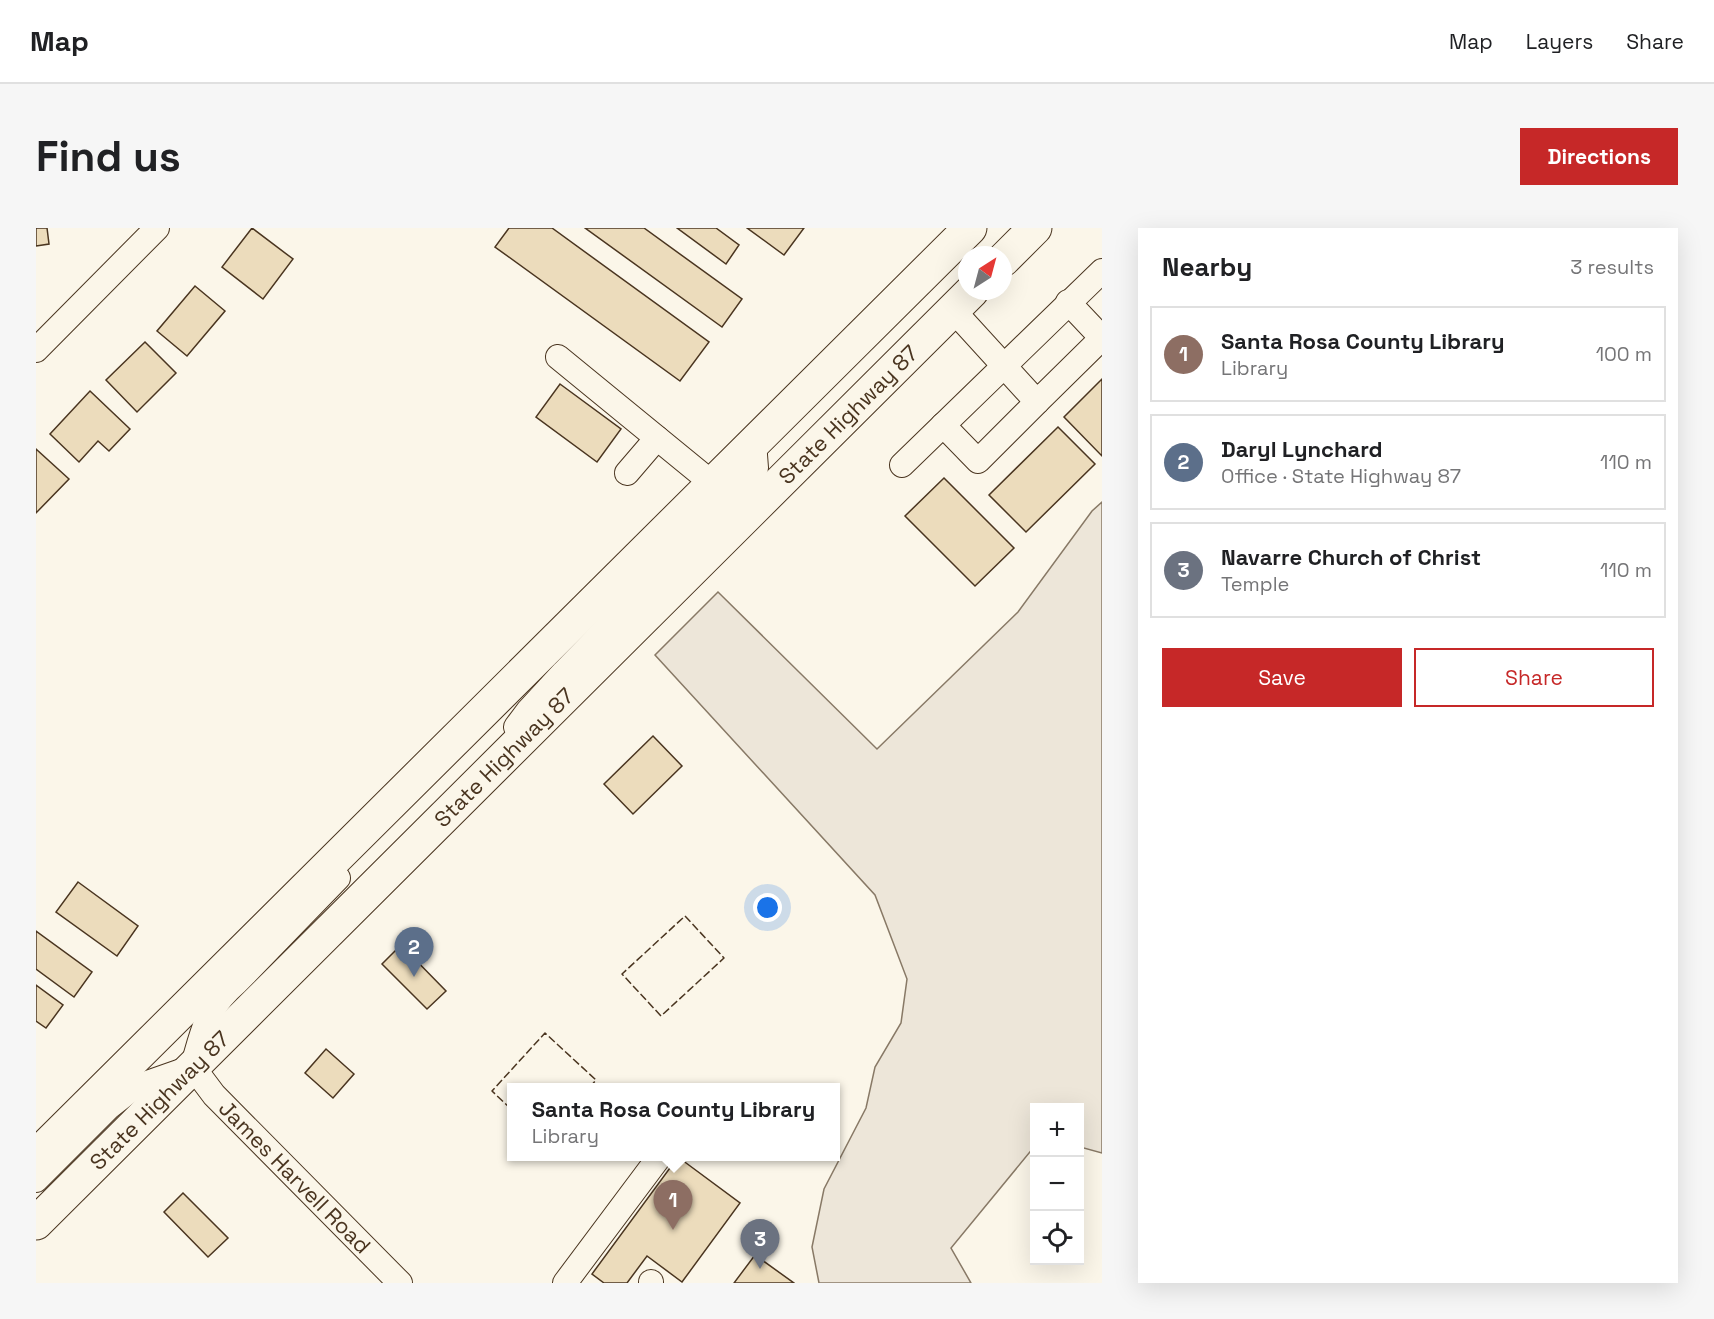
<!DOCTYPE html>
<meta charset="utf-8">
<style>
:root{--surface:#fff;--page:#f6f6f6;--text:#202124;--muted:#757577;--line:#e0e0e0;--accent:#c62828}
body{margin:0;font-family:"Space Grotesk",sans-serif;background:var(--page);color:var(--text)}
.controls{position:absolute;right:18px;bottom:18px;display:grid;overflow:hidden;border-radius:0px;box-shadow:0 6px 24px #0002}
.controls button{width:54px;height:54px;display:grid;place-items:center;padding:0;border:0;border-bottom:2px solid var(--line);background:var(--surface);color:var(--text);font:30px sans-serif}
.compass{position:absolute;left:922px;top:18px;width:54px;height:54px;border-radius:50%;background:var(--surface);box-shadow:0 6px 24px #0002;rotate:36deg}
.you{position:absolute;left:732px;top:680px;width:21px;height:21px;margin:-15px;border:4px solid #fff;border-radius:50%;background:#1a73e8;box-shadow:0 0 0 9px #1a73e833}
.badge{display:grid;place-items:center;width:39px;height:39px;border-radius:50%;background:var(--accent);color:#fff;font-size:20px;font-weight:700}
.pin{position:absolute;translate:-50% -50px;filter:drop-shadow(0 2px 3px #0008)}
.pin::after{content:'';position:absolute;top:32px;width:21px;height:18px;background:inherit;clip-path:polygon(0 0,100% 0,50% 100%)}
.popup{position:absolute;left:471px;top:855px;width:333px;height:78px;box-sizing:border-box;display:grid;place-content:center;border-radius:0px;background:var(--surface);filter:drop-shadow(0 2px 4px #0005);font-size:20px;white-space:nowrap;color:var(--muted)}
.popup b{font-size:22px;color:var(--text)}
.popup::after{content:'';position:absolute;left:50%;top:100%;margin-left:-12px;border:12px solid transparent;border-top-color:var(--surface)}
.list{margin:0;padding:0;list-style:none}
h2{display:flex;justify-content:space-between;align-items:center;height:78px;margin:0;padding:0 24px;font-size:26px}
h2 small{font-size:20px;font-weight:400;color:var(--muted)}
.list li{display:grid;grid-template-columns:39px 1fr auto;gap:18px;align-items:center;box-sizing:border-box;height:96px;margin:0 12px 12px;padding:0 12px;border:2px solid var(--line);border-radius:0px}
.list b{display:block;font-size:22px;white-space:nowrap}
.list p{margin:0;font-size:20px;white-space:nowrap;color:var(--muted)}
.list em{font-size:20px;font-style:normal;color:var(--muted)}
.actions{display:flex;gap:12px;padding:18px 24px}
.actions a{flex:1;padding:14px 0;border:2px solid var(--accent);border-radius:0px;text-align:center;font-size:21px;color:var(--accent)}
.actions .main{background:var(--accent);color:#fff}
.icon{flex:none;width:33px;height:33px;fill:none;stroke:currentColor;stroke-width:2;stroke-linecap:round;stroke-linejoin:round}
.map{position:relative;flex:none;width:1066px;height:1055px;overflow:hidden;border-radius:0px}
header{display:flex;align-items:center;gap:36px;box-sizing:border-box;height:84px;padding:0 30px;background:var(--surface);border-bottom:2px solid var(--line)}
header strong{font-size:28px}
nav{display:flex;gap:33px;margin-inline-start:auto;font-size:21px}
.intro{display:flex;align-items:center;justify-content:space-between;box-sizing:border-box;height:144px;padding:0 36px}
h1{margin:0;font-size:42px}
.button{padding:15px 27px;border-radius:0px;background:var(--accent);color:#fff;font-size:21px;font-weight:700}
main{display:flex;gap:36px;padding:0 36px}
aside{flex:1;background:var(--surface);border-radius:0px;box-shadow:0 6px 24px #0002}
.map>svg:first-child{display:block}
</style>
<header>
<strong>Map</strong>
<nav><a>Map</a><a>Layers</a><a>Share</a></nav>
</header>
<div class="intro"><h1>Find us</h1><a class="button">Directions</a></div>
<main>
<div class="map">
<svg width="1066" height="1055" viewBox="0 0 1066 1055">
<rect width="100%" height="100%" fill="#fbf6e9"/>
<path fill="#ede6d9" stroke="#887966" stroke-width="1.5" d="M 1066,274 L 1066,925 L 1044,919 L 1044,880 L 999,880 L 998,919 L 915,1020 L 935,1055 L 783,1055 L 776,1019 L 788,961 L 830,880 L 839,839 L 865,795 L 871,751 L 839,667 L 619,427 L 682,364 L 841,521 L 982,384 L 1056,283 Z"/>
<path fill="#ecdcbc" stroke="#4a3520" stroke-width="1.5" d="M 0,0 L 11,0 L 13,16 L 0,18 Z
M 216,0 L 257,31 L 227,71 L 186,39 Z
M 473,0 L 516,0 L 673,114 L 644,153 L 459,19 Z
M 549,0 L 608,0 L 706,71 L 686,99 Z
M 641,0 L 680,0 L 703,17 L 690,36 Z
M 711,0 L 768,0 L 748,27 Z
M 159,58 L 189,83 L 151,128 L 121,103 Z
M 109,114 L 140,145 L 101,184 L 70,152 Z
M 1066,151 L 1066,228 L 1028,189 Z
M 524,156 L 585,201 L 561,234 L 500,189 Z
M 54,163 L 94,201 L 73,223 L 62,213 L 43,234 L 14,206 Z
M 1022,199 L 1059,236 L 990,304 L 953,267 Z
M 0,221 L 33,251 L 0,285 Z
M 908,250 L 978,320 L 939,358 L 869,288 Z
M 617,508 L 646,538 L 597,586 L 568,556 Z
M 42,654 L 102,698 L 81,728 L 20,684 Z
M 0,703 L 56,744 L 38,769 L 0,741 Z
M 365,717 L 410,763 L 391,781 L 346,736 Z
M 0,757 L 27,777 L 10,800 L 0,793 Z
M 290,821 L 318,846 L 297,870 L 269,845 Z
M 642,929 L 704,975 L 646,1054 L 611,1028 L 591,1055 L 568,1055 L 556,1046 Z
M 147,965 L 192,1010 L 172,1029 L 128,984 Z
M 719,1027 L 758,1055 L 698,1055 Z"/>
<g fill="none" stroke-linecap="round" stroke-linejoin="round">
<g stroke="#4a3520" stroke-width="26">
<g id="minor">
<path d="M 1032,74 L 1066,110"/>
<path d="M 917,82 L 1001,174 L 1066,110"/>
<path d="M 0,122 L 121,0"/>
<path d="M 522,129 L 676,255"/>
<path d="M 907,197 L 942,233 L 1001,174"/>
<path d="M 866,237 L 1066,43"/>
<path d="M 591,245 L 621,210"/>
<path d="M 480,499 L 492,483 L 528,444 L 710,256 L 720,240 L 718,214"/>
<path d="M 157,837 C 168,799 170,781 201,754 L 302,650"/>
<path id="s1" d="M 157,839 L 178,867 L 364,1055"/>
<path d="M 0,952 L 73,879 L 97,860 L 151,841"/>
<path d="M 529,1055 L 624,928"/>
<path d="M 615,1055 L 615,1054"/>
</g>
</g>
<g stroke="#4a3520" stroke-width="35">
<g id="highway">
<path d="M 967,32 L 999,0"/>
<path d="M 0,928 L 934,0"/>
<path id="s2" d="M 0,995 L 936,63"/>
</g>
</g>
<use href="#minor" stroke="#fbf6e9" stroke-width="24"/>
<use href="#highway" stroke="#fbf6e9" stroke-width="33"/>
<path stroke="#4a3520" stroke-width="1.5" stroke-dasharray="8 3" stroke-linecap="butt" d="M 649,688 L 688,730 L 625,788 L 586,746 Z
M 475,881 L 456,863 L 509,805 L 560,852 L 553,860"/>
</g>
<g text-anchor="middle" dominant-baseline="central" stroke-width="4.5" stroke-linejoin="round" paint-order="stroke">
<g font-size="22" fill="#4a3520" stroke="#fbf6e9">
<text stroke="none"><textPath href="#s2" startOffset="1146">State Highway 87</textPath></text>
<text stroke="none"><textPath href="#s2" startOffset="660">State Highway 87</textPath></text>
<text stroke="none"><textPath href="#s2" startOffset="174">State Highway 87</textPath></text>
<text stroke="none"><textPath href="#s1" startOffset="150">James Harvell Road</textPath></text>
</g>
</g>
</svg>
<div class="controls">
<button>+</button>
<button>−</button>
<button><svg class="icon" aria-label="locate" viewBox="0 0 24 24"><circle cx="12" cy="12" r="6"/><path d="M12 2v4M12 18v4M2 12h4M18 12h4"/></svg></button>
</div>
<svg class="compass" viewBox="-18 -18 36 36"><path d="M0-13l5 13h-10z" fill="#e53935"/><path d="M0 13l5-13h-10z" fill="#757577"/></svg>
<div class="you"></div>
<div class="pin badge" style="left:637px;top:1002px;background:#8d6e63">1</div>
<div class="popup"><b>Santa Rosa County Library</b>Library</div>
<div class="pin badge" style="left:378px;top:749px;background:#5c6f8a">2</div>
<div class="pin badge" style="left:724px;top:1041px;background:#6b7280">3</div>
</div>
<aside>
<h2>Nearby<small>3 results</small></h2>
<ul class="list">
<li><span class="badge" style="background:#8d6e63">1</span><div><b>Santa Rosa County Library</b><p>Library</p></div><em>100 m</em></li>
<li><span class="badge" style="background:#5c6f8a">2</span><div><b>Daryl Lynchard</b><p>Office · State Highway 87</p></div><em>110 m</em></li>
<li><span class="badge" style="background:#6b7280">3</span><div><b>Navarre Church of Christ</b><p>Temple</p></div><em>110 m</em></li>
</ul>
<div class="actions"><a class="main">Save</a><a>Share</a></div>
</aside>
</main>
